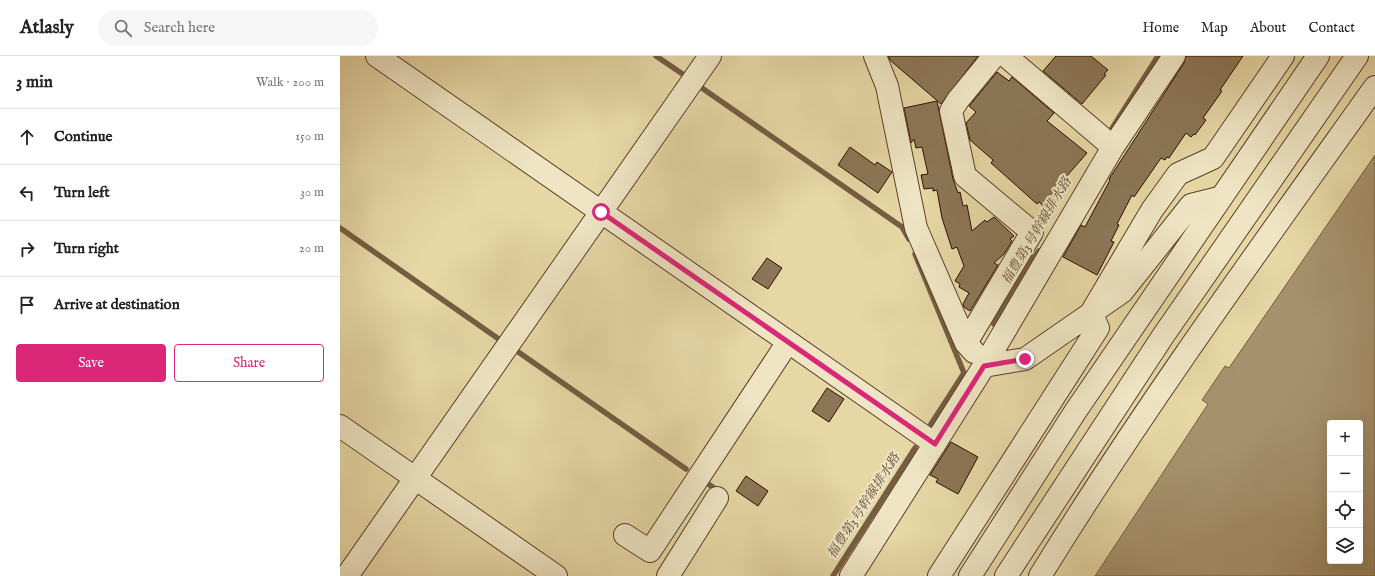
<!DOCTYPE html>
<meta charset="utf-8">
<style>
:root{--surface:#fff;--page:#f6f6f6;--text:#222;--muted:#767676;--line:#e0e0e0;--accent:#db2777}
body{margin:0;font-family:"IM FELL English","Noto Serif JP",serif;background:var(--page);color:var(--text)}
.controls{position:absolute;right:12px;bottom:12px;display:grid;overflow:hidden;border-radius:4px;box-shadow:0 4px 16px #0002}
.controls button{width:36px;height:36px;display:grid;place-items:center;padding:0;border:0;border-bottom:1px solid var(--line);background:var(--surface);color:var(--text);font:20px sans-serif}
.stop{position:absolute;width:12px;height:12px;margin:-9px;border:3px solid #db2777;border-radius:50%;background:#fff}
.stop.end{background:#db2777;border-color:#fff;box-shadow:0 1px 4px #0008}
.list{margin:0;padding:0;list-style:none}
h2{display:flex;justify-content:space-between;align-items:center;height:52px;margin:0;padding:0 16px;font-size:17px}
h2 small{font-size:13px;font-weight:400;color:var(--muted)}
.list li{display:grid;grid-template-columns:26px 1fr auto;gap:12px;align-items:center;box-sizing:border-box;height:56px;padding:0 16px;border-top:1px solid var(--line)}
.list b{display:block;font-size:15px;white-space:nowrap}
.list em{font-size:13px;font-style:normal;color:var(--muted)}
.actions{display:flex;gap:8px;padding:12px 16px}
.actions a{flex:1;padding:9px 0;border:1px solid var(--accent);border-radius:4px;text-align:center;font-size:14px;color:var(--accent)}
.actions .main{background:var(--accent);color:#fff}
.icon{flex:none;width:22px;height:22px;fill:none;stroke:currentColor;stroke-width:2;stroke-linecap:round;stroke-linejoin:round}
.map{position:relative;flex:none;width:1035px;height:520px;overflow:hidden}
header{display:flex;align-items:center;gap:24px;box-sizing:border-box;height:56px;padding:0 20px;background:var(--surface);border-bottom:1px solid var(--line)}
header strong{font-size:19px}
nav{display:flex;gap:22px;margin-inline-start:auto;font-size:14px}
.search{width:280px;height:36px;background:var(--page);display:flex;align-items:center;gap:10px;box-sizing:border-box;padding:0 14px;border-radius:22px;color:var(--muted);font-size:15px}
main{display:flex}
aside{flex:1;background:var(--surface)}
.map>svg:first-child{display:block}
</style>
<header>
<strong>Atlasly</strong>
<div class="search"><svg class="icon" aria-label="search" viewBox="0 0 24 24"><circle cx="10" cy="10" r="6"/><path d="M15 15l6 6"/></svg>Search here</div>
<nav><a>Home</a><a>Map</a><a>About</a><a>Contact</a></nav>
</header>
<main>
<aside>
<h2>3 min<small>Walk · 200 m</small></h2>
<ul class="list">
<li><svg class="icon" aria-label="ahead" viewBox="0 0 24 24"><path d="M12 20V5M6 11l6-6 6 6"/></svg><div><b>Continue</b></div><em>150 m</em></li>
<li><svg class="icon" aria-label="left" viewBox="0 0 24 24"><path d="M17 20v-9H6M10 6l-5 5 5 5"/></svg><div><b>Turn left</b></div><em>30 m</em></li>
<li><svg class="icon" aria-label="right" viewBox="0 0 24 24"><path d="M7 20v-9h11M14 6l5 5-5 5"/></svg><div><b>Turn right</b></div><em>20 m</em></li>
<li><svg class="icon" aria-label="arrive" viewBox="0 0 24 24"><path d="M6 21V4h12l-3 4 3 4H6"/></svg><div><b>Arrive at destination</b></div></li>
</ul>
<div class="actions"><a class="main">Save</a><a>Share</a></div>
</aside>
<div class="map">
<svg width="1035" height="520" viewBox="0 0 1035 520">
<rect width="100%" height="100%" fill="#e6d7a5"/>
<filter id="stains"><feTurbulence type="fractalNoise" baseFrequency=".005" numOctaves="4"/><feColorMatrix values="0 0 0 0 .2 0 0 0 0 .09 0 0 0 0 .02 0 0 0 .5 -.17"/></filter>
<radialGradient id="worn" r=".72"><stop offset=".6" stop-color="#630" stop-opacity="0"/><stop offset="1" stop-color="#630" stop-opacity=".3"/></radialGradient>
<path fill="#a6926d" stroke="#755d41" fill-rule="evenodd" d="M 1035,99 L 1035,520 L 755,520 L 868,348 L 862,344 L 885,310 L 889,312 ZM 990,367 L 1020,367 L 1020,505 L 990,505 Z"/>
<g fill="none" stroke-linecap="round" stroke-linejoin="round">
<path stroke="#755d41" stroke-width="5.5" d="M 316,0 L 347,21
M 359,30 L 562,171 L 569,183
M 771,74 L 818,0
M 0,172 L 163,286
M 575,198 L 624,317 L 591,368
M 654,268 L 690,206 L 699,195
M 174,293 L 346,413
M 364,425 L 374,432 L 371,437
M 493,520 L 575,392"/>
</g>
<path fill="#8c7656" stroke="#2b0d00" d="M 548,0 L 638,0 L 601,48 L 551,5 Z
M 716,0 L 751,0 L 768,14 L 764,18 L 766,19 L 742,48 L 703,15 Z
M 846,0 L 903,0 L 880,34 L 882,35 L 863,62 L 866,64 L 855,79 L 854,78 L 851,81 L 846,77 L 829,102 L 827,101 L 825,104 L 821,102 L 794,141 L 792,139 L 777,168 L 779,169 L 771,185 L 774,186 L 757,219 L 723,201 L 741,169 L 745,171 L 770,124 L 769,123 L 844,7 Z
M 657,16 L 669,25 L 672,21 L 714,57 L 707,65 L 747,97 L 719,129 L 725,134 L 707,153 L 699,146 L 697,148 L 651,107 L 653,104 L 630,84 L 626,67 L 636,56 L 629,50 Z
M 597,45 L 613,123 L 618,137 L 620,136 L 623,150 L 627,149 L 632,175 L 645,164 L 647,166 L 654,161 L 674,180 L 670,183 L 672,185 L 664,198 L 654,207 L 658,209 L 630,255 L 624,251 L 623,248 L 629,237 L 619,231 L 620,228 L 615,225 L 624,210 L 617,191 L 612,193 L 602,162 L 597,134 L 593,135 L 593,132 L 584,133 L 581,119 L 588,118 L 582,91 L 576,92 L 574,83 L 571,87 L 564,52 Z
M 510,91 L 535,109 L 537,106 L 552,116 L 538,137 L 498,109 Z
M 427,202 L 442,212 L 428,233 L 412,223 Z
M 487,332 L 504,343 L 489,366 L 472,355 Z
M 611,386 L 638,401 L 618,438 L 596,426 L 598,423 L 590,419 Z
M 406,420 L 428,435 L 418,450 L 396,435 Z"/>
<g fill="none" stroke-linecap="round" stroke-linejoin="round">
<g stroke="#5a4029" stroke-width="24">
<path id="minor" d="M 37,0 L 595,388
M 535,0 L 547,30 L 576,172 L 626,287 L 634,296
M 666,0 L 773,91
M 626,287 L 692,176 L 625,120 L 611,55 L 618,44 L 654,0
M 644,310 L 685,303 L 782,236 L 851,149 L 879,142
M 0,370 L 216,520
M 285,479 L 310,495 L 448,286
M 7,520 L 370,0
M 328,520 L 377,442
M 511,520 L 644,310 L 773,91 L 834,0
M 599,520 L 758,272 L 751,257 L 812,154 L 838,118 L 873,102 L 943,0
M 630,520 L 735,356 L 978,0
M 666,520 L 823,280 L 1017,0
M 700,520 C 804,351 920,192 1035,31"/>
</g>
<use href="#minor" stroke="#efe5c4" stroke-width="22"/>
</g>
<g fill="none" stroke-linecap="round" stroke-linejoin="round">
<path stroke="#db2777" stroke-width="5" d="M 261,156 L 595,388 L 644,310 L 685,303"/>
</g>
<g text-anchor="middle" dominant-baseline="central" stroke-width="4" stroke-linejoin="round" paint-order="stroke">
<g font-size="13" font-style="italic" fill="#624931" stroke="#efe5c4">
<text transform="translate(697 175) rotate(-59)">福豊第3号幹線排水路</text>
<text transform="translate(524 450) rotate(-57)">福豊第3号幹線排水路</text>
</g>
</g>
<rect width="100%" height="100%" filter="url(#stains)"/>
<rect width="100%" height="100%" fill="url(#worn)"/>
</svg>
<div class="controls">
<button>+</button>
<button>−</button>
<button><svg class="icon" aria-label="locate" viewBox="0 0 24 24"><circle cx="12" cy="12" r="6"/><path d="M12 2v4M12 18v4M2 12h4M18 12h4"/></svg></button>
<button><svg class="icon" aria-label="layers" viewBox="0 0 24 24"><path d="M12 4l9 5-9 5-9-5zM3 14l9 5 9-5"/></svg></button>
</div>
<div class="stop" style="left:261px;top:156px"></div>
<div class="stop end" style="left:685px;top:303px"></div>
</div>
</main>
